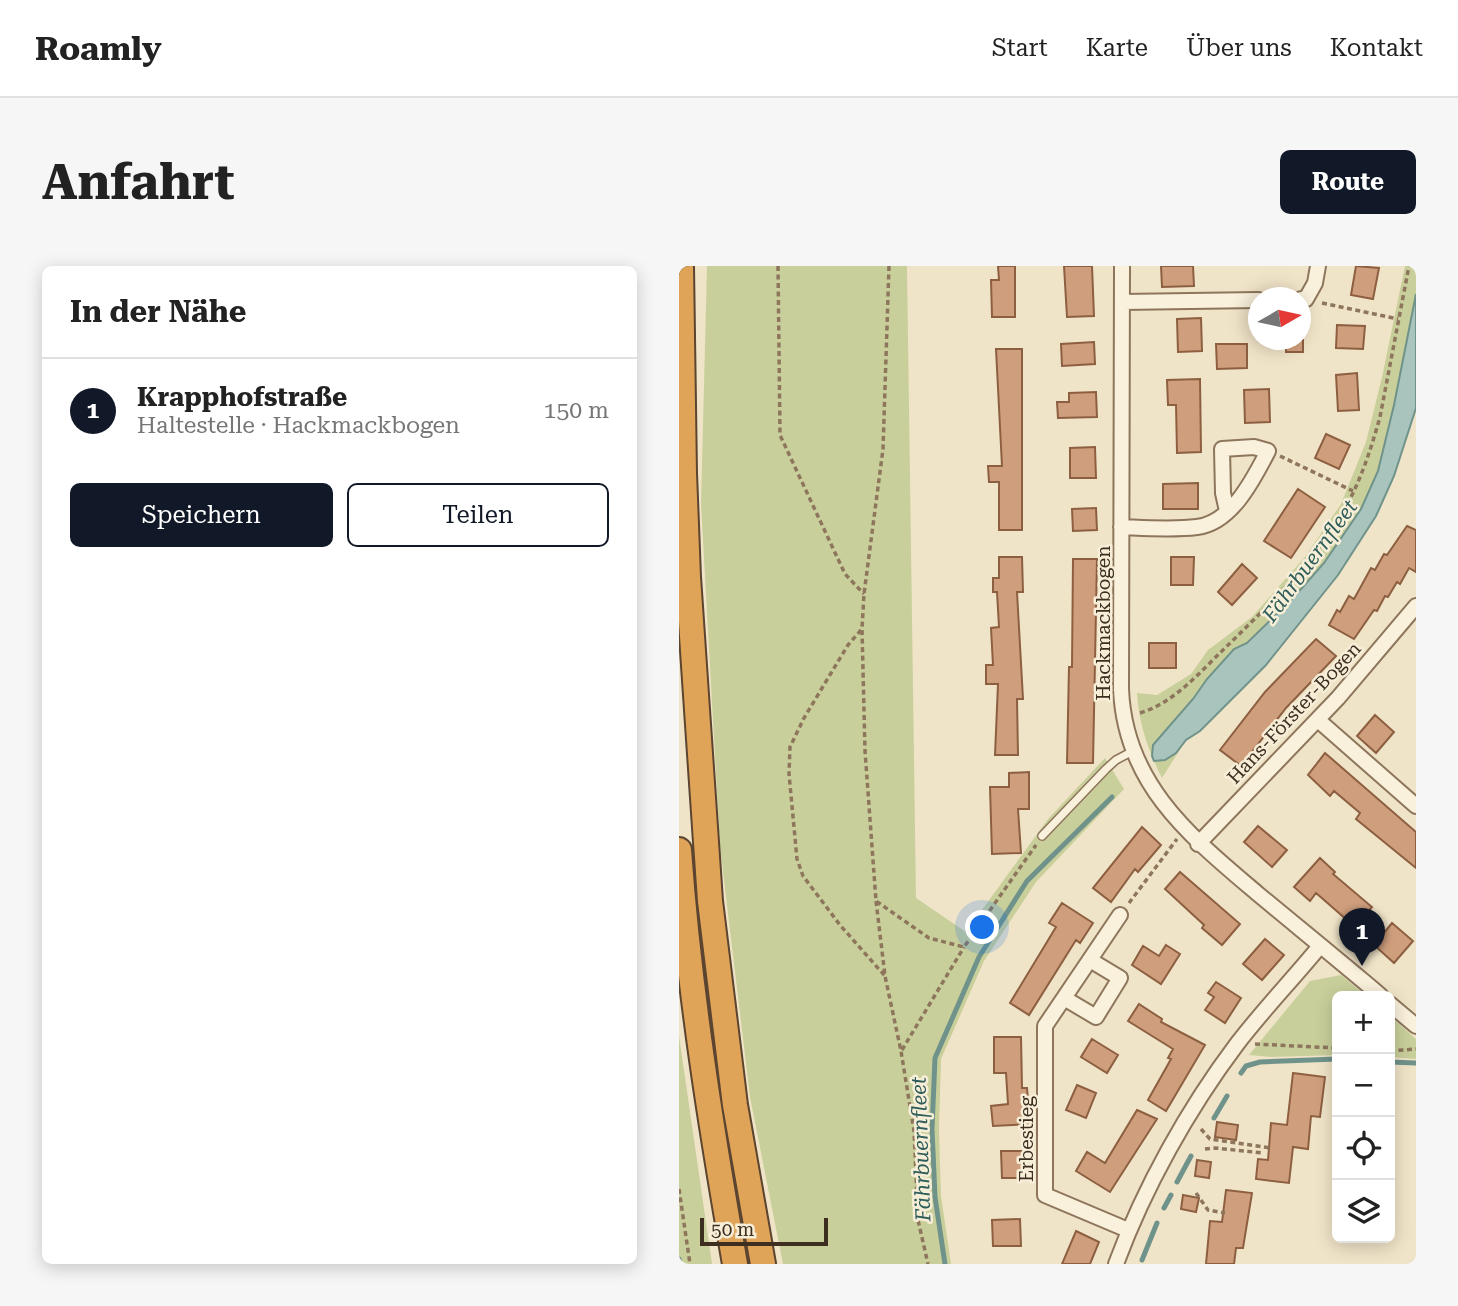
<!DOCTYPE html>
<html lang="de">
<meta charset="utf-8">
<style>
:root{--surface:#fff;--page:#f6f6f6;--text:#222;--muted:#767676;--line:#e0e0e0;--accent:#111827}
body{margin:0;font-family:"Roboto Serif",serif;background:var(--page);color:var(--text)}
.controls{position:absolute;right:21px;bottom:21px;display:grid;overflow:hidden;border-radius:10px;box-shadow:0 4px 18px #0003}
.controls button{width:63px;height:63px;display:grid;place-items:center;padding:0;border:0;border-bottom:2px solid var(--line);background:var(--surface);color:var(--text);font:35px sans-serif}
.compass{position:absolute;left:569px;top:21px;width:63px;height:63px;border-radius:50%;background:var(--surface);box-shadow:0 4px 18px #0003;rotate:81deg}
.scale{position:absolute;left:21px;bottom:18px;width:128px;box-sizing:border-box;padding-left:7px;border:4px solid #3d2e20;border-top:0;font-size:19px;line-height:24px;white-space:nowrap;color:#3d2e20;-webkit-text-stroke:5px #f7eed8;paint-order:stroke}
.you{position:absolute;left:304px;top:662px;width:24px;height:24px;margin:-18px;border:5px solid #fff;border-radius:50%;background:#1a73e8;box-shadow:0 0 0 10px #1a73e833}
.badge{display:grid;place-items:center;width:46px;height:46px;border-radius:50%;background:var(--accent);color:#fff;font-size:23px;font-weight:700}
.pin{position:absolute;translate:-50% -58px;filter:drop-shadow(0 2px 4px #0008)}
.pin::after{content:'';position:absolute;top:37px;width:24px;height:21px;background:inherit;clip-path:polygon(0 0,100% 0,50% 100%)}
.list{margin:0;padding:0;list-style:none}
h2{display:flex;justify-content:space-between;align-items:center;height:91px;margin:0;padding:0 28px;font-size:30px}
h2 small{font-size:23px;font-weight:400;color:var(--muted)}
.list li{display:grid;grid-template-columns:46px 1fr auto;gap:21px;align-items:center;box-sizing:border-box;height:105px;padding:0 28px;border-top:2px solid var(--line)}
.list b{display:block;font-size:26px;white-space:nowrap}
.list p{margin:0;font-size:23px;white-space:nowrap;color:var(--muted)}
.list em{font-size:23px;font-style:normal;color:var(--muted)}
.actions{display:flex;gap:14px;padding:21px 28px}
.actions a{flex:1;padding:16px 0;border:2px solid var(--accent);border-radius:10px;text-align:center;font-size:24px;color:var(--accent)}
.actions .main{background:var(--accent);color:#fff}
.icon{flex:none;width:38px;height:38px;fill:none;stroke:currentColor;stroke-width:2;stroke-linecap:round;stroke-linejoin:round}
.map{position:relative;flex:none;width:737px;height:998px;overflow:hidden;border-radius:10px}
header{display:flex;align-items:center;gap:42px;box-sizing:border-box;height:98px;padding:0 35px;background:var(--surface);border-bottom:2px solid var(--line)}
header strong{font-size:33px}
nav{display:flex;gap:38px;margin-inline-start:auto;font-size:24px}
.intro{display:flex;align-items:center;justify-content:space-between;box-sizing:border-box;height:168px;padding:0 42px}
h1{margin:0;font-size:49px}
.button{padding:18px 32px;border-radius:10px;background:var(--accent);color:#fff;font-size:24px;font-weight:700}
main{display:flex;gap:42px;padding:0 42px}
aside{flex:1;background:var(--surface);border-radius:10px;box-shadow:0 4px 18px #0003}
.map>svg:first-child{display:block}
</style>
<header>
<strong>Roamly</strong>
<nav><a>Start</a><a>Karte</a><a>Über uns</a><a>Kontakt</a></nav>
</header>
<div class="intro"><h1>Anfahrt</h1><a class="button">Route</a></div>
<main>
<aside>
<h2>In der Nähe<small></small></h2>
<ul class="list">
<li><span class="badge">1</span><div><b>Krapphofstraße</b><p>Haltestelle · Hackmackbogen</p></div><em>150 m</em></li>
</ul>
<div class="actions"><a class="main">Speichern</a><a>Teilen</a></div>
</aside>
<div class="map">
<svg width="737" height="998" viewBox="0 0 737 998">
<rect width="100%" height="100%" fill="#f0e4c8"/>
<path fill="#c9cf9b" d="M 28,0 L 228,0 L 237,632 L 287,666 L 369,553 L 426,492 L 445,523 L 357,616 L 305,695 L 262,793 L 260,863 L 262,930 L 272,998 L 104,998 L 71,831 L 41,581 L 22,238 Z
M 726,0 L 737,0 L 737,28 L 715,139 L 699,205 L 682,243 L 645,297 L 615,331 L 568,377 L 555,383 L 528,413 L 497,454 L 475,494 C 491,493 497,486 507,474 L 483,512 C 469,484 460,459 458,427 L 478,429 L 512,408 L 529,384 L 573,351 L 626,291 L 662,238 L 687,176 L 703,111 Z
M 662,709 L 687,730 L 658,730 L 658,789 L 592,791 L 570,789 L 631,715 Z
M 711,750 L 737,773 L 737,793 L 711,791 Z
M 0,770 L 33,998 L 0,998 Z"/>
<path fill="#a9c4bc" stroke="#6f938a" stroke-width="2" d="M 737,28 L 737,142 L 715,210 L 697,250 L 659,309 L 587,399 L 521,465 L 507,474 L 497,487 L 486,494 L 475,495 L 473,490 L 474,479 L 514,433 L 528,413 L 555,383 L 568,377 L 615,331 L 645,297 L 682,243 L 699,205 L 715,139 Z"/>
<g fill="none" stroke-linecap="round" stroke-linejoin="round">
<path stroke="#6f938a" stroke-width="5" d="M 711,796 L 737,797
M 562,807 L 567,800 L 581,796 L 658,793
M 535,852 L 548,830
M 498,916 L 512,890
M 485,942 L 492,929
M 0,993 L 1,998
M 463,994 L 478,957
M 266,998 L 256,931 L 253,863 L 256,792 L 300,691 L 348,615 L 433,531"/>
</g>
<path fill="#cf9f7d" stroke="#8d5f41" stroke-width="2" d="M 319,0 L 336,0 L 336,51 L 313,51 L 312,14 L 320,14 Z
M 385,0 L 413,0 L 415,50 L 388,51 Z
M 482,0 L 514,0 L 515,20 L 483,21 Z
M 677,0 L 700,2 L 694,33 L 672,29 Z
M 522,52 L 523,85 L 499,86 L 498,53 Z
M 658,59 L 686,60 L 684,83 L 657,82 Z
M 607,74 L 624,74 L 624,86 L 607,86 Z
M 415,76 L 416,98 L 383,100 L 382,78 Z
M 537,78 L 568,78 L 568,102 L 538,103 Z
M 317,83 L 343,83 L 343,264 L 320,264 L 320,216 L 310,216 L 309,200 L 323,200 Z
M 678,107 L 680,144 L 659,145 L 657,109 Z
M 521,113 L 522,186 L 498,187 L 497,139 L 489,139 L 488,114 Z
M 590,123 L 591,156 L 566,157 L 565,124 Z
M 417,126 L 418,151 L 379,152 L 378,136 L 390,136 L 390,127 Z
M 647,168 L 671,179 L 660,203 L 636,192 Z
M 416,181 L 417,212 L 391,212 L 391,182 Z
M 519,217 L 519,243 L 484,243 L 484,218 Z
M 619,223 L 646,241 L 612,292 L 585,275 Z
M 417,242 L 418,264 L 394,265 L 393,243 Z
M 728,260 L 737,264 L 737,306 L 730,302 L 721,318 L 718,316 L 709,331 L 706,330 L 698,345 L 695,344 L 675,373 L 650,359 L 658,344 L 661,346 L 670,330 L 675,333 L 692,302 L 696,304 L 705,288 L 708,289 Z
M 320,291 L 343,291 L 344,326 L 338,326 L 344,433 L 338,433 L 339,489 L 316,489 L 319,418 L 307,418 L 307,399 L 314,399 L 312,362 L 320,361 L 318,326 L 314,326 L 314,312 L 320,312 Z
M 492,291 L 515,291 L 514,319 L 492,319 Z
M 394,293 L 418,293 L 414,497 L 388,497 L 390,401 L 393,401 Z
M 563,298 L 578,312 L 553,339 L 539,326 Z
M 637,373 L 657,390 L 607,442 L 562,500 L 541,484 L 586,426 Z
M 470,377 L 497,377 L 497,402 L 470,402 Z
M 696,449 L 715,466 L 697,487 L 678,470 Z
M 646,487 L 737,566 L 737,602 L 677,553 L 681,547 L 655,525 L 651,530 L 629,509 Z
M 350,506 L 350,543 L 339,543 L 342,587 L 313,588 L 311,521 L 330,521 L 330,507 Z
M 579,560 L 608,584 L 593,601 L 565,576 Z
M 463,561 L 482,579 L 459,606 L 456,603 L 432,636 L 414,622 Z
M 641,592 L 656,606 L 654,608 L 693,641 L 676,661 L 637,627 L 631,635 L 615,621 Z
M 501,606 L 561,658 L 543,679 L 523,662 L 525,659 L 486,623 Z
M 383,637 L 414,657 L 401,677 L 397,674 L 350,749 L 331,737 L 377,661 L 370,657 Z
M 713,657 L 734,675 L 715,697 L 695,679 Z
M 586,673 L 605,689 L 583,714 L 564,698 Z
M 487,679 L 501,688 L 482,718 L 453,699 L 464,680 L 480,690 Z
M 537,716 L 562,732 L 546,757 L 526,744 L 535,731 L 529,727 Z
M 460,738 L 483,753 L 482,756 L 526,779 L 487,845 L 469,834 L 492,793 L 489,792 L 494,783 L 449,755 Z
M 315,771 L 342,771 L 343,822 L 348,822 L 351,858 L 314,860 L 312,840 L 329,838 L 327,807 L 315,807 Z
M 413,773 L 439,789 L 428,807 L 402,791 Z
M 614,807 L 646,811 L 641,851 L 632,850 L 629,883 L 614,881 L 610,917 L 577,913 L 579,893 L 589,894 L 592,857 L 608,859 Z
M 398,819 L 417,827 L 407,852 L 387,844 Z
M 458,844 L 478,853 L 431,926 L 397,905 L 408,886 L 426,897 Z
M 538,856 L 559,859 L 557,874 L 536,871 Z
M 322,885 L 345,885 L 345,912 L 323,912 Z
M 518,894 L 532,896 L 530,912 L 516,910 Z
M 547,924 L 573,927 L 564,982 L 557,982 L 555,998 L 527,998 L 531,955 L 543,956 Z
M 504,929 L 520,932 L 517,946 L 502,943 Z
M 341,953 L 342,980 L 314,980 L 313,954 Z
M 397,965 L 420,976 L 411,998 L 383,998 Z"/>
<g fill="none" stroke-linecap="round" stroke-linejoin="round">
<g stroke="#8d765c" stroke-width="10">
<path id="service" d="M 363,570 L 427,503 L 437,494 L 454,485"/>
</g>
<g stroke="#8d765c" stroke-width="18">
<path id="minor" d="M 443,0 L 442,423 C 446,519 512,571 579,628 C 620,662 662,696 702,730
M 622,33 L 627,33 L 636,17 L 639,0
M 443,36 L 580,34
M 442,261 C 467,262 494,264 518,261 C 553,257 575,212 589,185 L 575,181 L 543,183 L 544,227 L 548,245
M 639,454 L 737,540
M 519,578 L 659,432 L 737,340
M 441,649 L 366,760 L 366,929 L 449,964
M 385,732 L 417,751 L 441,712 L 411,694
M 711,738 L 737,760
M 437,998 C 465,922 509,843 558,778 C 584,744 614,713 641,680"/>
</g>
<g stroke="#5b4430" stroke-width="28">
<path id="motorway" d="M 2,0 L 5,207 L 9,311 L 31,635 L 56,839 L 84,998
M 0,584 C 10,723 32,861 56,998"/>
</g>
<path stroke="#8d765c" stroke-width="3.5" stroke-dasharray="5 3.5" stroke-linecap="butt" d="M 99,0 L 101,169 L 166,308 L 185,328
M 210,0 L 204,183 L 185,328 L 183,363 L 186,485 L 197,635 L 250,672 L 285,681 L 357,579
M 643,37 L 719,53
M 601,190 L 674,225
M 182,364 L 169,379 L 125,452 L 111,481 L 110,508 L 118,593 L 124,610 L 161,659 L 206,710
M 461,447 C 495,437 521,406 545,383 C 588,341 633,298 664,246 C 681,217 692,183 701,151 L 730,0
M 197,635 L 206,710 L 222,785 L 235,865 L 239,954 L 249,998
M 450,637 L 498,573
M 576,778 L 658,782
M 223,784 L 285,681
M 711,785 L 737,783
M 522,863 L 531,873 L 592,882
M 526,883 L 536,882 L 584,887
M 0,923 L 11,998
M 517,927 L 529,944 L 546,947"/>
<use href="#service" stroke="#faf1dc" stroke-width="7"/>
<use href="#minor" stroke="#faf1dc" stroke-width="14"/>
<use href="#motorway" stroke="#e0a458" stroke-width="24"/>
</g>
<g text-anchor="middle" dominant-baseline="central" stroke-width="5" stroke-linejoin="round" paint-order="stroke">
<g font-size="19" fill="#3d2e20" stroke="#f7eed8">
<text transform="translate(424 357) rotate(-90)">Hackmackbogen</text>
<text transform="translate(615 447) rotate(-47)">Hans-Förster-Bogen</text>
<text transform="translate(347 873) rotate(-90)">Erbestieg</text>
</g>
<g font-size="21" font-style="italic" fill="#2f5d5a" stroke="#f7eed8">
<text transform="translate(631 295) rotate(-54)">Fährbuernfleet</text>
<text transform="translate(242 883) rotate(-92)">Fährbuernfleet</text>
</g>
</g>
</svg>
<div class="controls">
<button>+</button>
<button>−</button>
<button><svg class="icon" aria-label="locate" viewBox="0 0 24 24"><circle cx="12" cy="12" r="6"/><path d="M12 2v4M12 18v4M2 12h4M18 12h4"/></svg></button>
<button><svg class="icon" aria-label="layers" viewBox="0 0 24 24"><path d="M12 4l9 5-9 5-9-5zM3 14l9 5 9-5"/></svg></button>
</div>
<svg class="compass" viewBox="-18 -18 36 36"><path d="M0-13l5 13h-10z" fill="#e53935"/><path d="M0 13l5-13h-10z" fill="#767676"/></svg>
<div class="scale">50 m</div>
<div class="you"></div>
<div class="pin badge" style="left:683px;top:700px">1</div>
</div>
</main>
